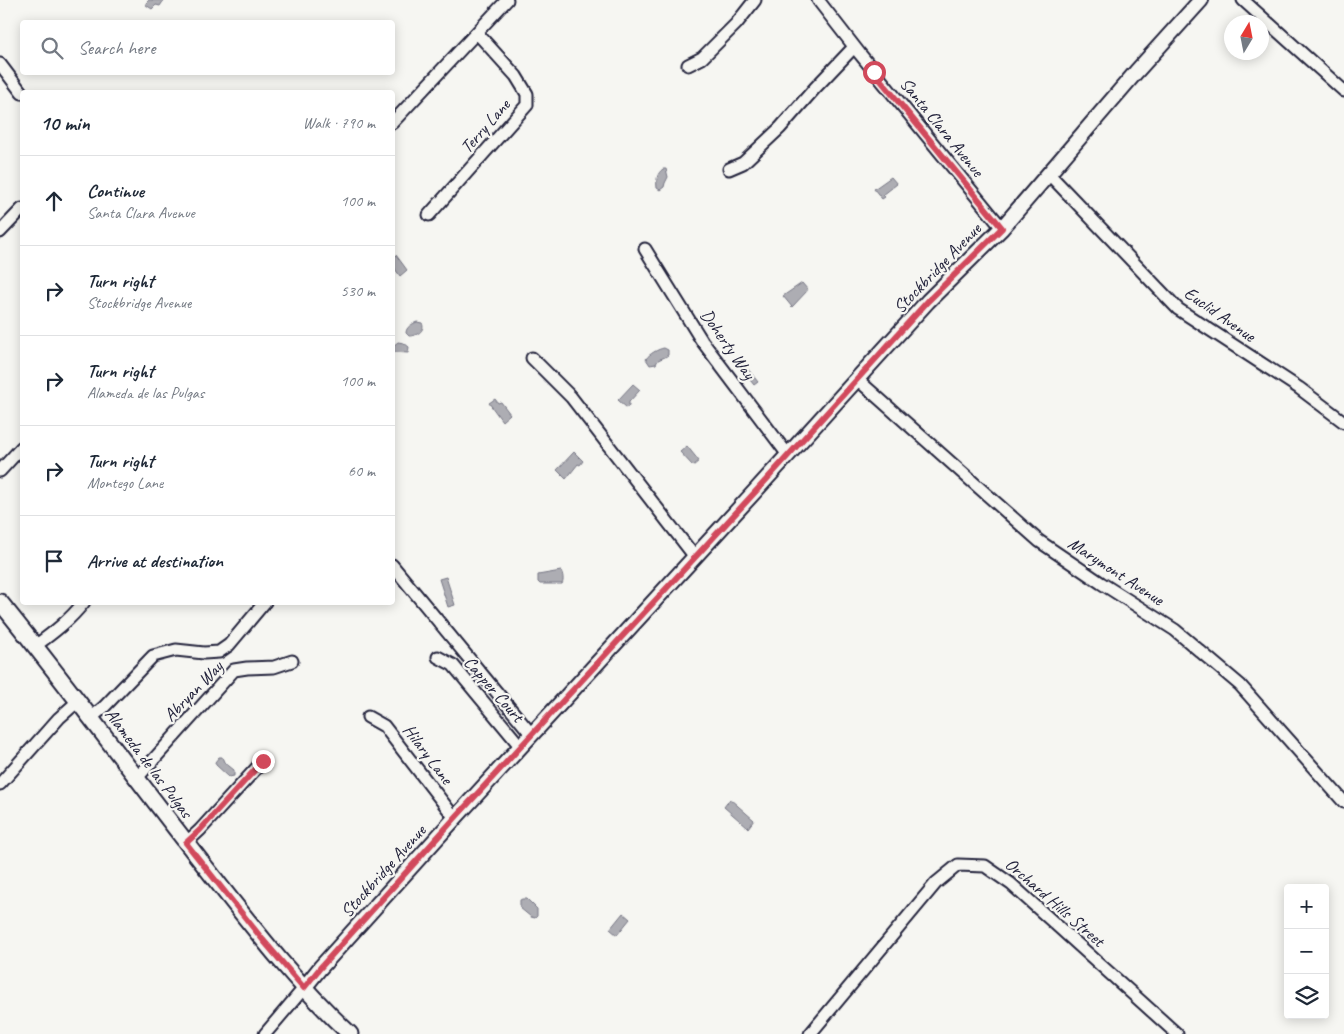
<!DOCTYPE html>
<meta charset="utf-8">
<style>
:root{--surface:#fff;--page:#f2f2f3;--text:#1f2937;--muted:#747a83;--line:#e0e1e3}
body{margin:0;font-family:Caveat,sans-serif;background:var(--page);color:var(--text)}
.controls{position:absolute;right:15px;bottom:15px;display:grid;overflow:hidden;border-radius:5px;box-shadow:0 2px 12px #0003}
.controls button{width:45px;height:45px;display:grid;place-items:center;padding:0;border:0;border-bottom:1px solid var(--line);background:var(--surface);color:var(--text);font:25px sans-serif}
.compass{position:absolute;left:1224px;top:15px;width:45px;height:45px;border-radius:50%;background:var(--surface);box-shadow:0 2px 12px #0003;rotate:10deg}
.stop{position:absolute;width:15px;height:15px;margin:-11px;border:4px solid #d1495b;border-radius:50%;background:#fff}
.stop.end{background:#d1495b;border-color:#fff;box-shadow:0 1px 5px #0008}
.list{margin:0;padding:0;list-style:none}
h2{display:flex;justify-content:space-between;align-items:center;height:65px;margin:0;padding:0 20px;font-size:21px}
h2 small{font-size:16px;font-weight:400;color:var(--muted)}
.list li{display:grid;grid-template-columns:32px 1fr auto;gap:15px;align-items:center;box-sizing:border-box;height:90px;padding:0 20px;border-top:1px solid var(--line)}
.list b{display:block;font-size:19px;white-space:nowrap}
.list p{margin:0;font-size:16px;white-space:nowrap;color:var(--muted)}
.list em{font-size:16px;font-style:normal;color:var(--muted)}
.icon{flex:none;width:28px;height:28px;fill:none;stroke:currentColor;stroke-width:2;stroke-linecap:round;stroke-linejoin:round}
.map{position:relative;flex:none;width:1344px;height:1034px;overflow:hidden}
.search{position:absolute;background:var(--surface);box-shadow:0 2px 12px #0003;left:20px;top:20px;width:375px;height:55px;display:flex;align-items:center;gap:12px;box-sizing:border-box;padding:0 18px;border-radius:5px;color:var(--muted);font-size:19px}
.panel{position:absolute;background:var(--surface);box-shadow:0 2px 12px #0003;left:20px;top:90px;width:375px;height:515px;border-radius:5px}
.map>svg:first-child{display:block}
</style>
<div class="map">
<svg width="1344" height="1034" viewBox="0 0 1344 1034">
<rect width="100%" height="100%" fill="#f6f6f2"/>
<filter id="ink" filterUnits="userSpaceOnUse"><feTurbulence type="fractalNoise" baseFrequency=".02" numOctaves="2"/><feDisplacementMap in="SourceGraphic" scale="10" xChannelSelector="R" yChannelSelector="G"/><feConvolveMatrix kernelMatrix="1 2 1 2 8 2 1 2 1" color-interpolation-filters="sRGB"/></filter>
<g filter="url(#ink)">
<path fill="#adadb3" stroke="#757583" d="M 149,0 L 164,0 L 160,6 L 156,5 L 152,9 L 146,5 L 146,3 Z
M 663,169 L 666,169 L 668,177 L 665,183 L 664,187 L 660,190 L 657,188 C 656,180 657,173 663,169 Z
M 891,177 L 897,184 L 883,195 L 885,197 L 882,199 L 874,189 Z
M 396,255 L 407,270 L 400,276 L 393,266 L 393,257 Z
M 802,283 L 808,290 L 792,307 L 783,296 Z
M 417,322 L 422,323 C 426,331 416,336 409,336 L 406,333 C 406,327 412,324 417,322 Z
M 398,342 L 404,343 L 409,347 L 408,353 L 393,352 L 393,346 Z
M 664,348 L 668,350 L 668,355 L 665,357 L 658,360 L 656,364 L 650,365 L 646,359 C 649,354 658,349 664,348 Z
M 747,368 L 758,382 L 754,385 L 743,371 Z
M 633,384 L 640,390 L 629,402 L 629,405 L 627,408 L 618,400 Z
M 495,399 L 498,403 L 501,402 L 510,414 L 502,421 L 489,403 Z
M 687,446 L 699,461 L 693,466 L 680,452 Z
M 574,452 L 583,461 L 580,465 L 578,464 L 566,479 L 557,470 Z
M 561,571 C 563,574 564,581 562,584 L 540,584 L 538,582 L 538,575 Z
M 446,577 L 455,605 L 448,607 L 439,579 Z
M 219,757 L 222,757 L 224,762 L 234,770 L 234,776 L 229,777 L 216,765 L 215,762 Z
M 730,799 L 754,820 L 748,828 L 724,807 Z
M 522,899 L 527,899 L 537,909 L 537,916 L 535,918 L 531,917 L 520,908 L 520,900 Z
M 623,913 L 630,919 L 617,935 L 610,929 Z"/>
<g fill="none" stroke-linecap="round" stroke-linejoin="round">
<g stroke="#22223b" stroke-width="15">
<path id="minor" d="M 818,0 L 860,54 L 1002,228
M 1243,0 L 1344,91
M 0,64 L 22,93
M 688,65 L 702,58 L 736,24 L 755,0
M 392,123 L 507,0
M 729,169 L 743,163 L 780,128 L 815,88 L 854,47
M 1049,174 L 1178,309 L 1299,388 L 1344,422
M 429,215 L 527,105 L 527,94 L 516,76 L 477,33
M 0,232 L 22,209
M 645,249 L 702,341 L 788,455
M 532,358 L 571,397 L 695,557
M 857,379 L 1039,541 L 1101,583 L 1175,630 L 1240,685 L 1344,802
M 0,471 L 22,447
M 392,565 L 532,735
M 35,646 C 53,633 70,620 84,602
M 438,657 L 453,665 L 521,747
M 368,717 L 384,726 L 455,818
M 91,718 L 104,707 L 153,656 L 176,650 L 204,653 L 219,652 L 229,645 L 265,602
M 137,778 L 234,670 L 247,668 L 274,667 L 292,661
M 0,784 L 59,718 L 77,702
M 186,843 L 200,830 L 263,761
M 265,1034 L 304,988
M 810,1034 L 936,883 L 958,865 L 985,866 L 1011,884 L 1177,1034"/>
</g>
<g stroke="#22223b" stroke-width="18">
<path id="tertiary" d="M 304,988 L 320,968 L 455,818 L 757,489 L 928,301 L 1002,228 L 1136,72 L 1201,0"/>
</g>
<g stroke="#22223b" stroke-width="19">
<path id="secondary" d="M 0,602 C 72,691 140,784 211,874 C 255,930 298,986 350,1034"/>
</g>
<use href="#minor" stroke="#f6f6f2" stroke-width="11"/>
<use href="#tertiary" stroke="#f6f6f2" stroke-width="14"/>
<use href="#secondary" stroke="#f6f6f2" stroke-width="15"/>
</g>
</g>
<g fill="none" stroke-linecap="round" stroke-linejoin="round" filter="url(#ink)">
<path stroke="#d1495b" stroke-width="6" d="M 263,761 L 200,830 L 186,843 L 263,940 L 304,988 L 320,968 L 455,818 L 757,490 L 928,301 L 1002,228 L 874,72"/>
</g>
<g text-anchor="middle" dominant-baseline="central" stroke-width="4.5" stroke-linejoin="round" paint-order="stroke">
<g font-size="18" fill="#22223b" stroke="#f6f6f2">
<text transform="translate(485 126) rotate(-49)">Terry Lane</text>
<text transform="translate(942 127) rotate(51)">Santa Clara Avenue</text>
<text transform="translate(937 268) rotate(-46)">Stockbridge Avenue</text>
<text transform="translate(1220 314) rotate(35)">Euclid Avenue</text>
<text transform="translate(728 344) rotate(55)">Doherty Way</text>
<text transform="translate(1116 571) rotate(33)">Marymont Avenue</text>
<text transform="translate(494 689) rotate(49)">Capper Court</text>
<text transform="translate(193 691) rotate(-46)">Abryan Way</text>
<text transform="translate(428 754) rotate(53)">Hilary Lane</text>
<text transform="translate(149 763) rotate(53)">Alameda de las Pulgas</text>
<text transform="translate(383 871) rotate(-48)">Stockbridge Avenue</text>
<text transform="translate(1055 902) rotate(41)">Orchard Hills Street</text>
</g>
</g>
</svg>
<div class="controls">
<button>+</button>
<button>−</button>
<button><svg class="icon" aria-label="layers" viewBox="0 0 24 24"><path d="M12 4l9 5-9 5-9-5zM3 14l9 5 9-5"/></svg></button>
</div>
<svg class="compass" viewBox="-18 -18 36 36"><path d="M0-13l5 13h-10z" fill="#e53935"/><path d="M0 13l5-13h-10z" fill="#747a83"/></svg>
<div class="stop" style="left:874px;top:72px"></div>
<div class="stop end" style="left:263px;top:761px"></div>
<div class="search"><svg class="icon" aria-label="search" viewBox="0 0 24 24"><circle cx="10" cy="10" r="6"/><path d="M15 15l6 6"/></svg>Search here</div>
<section class="panel">
<h2>10 min<small>Walk · 790 m</small></h2>
<ul class="list">
<li><svg class="icon" aria-label="ahead" viewBox="0 0 24 24"><path d="M12 20V5M6 11l6-6 6 6"/></svg><div><b>Continue</b><p>Santa Clara Avenue</p></div><em>100 m</em></li>
<li><svg class="icon" aria-label="right" viewBox="0 0 24 24"><path d="M7 20v-9h11M14 6l5 5-5 5"/></svg><div><b>Turn right</b><p>Stockbridge Avenue</p></div><em>530 m</em></li>
<li><svg class="icon" aria-label="right" viewBox="0 0 24 24"><path d="M7 20v-9h11M14 6l5 5-5 5"/></svg><div><b>Turn right</b><p>Alameda de las Pulgas</p></div><em>100 m</em></li>
<li><svg class="icon" aria-label="right" viewBox="0 0 24 24"><path d="M7 20v-9h11M14 6l5 5-5 5"/></svg><div><b>Turn right</b><p>Montego Lane</p></div><em>60 m</em></li>
<li><svg class="icon" aria-label="arrive" viewBox="0 0 24 24"><path d="M6 21V4h12l-3 4 3 4H6"/></svg><div><b>Arrive at destination</b></div></li>
</ul>
</section>
</div>
